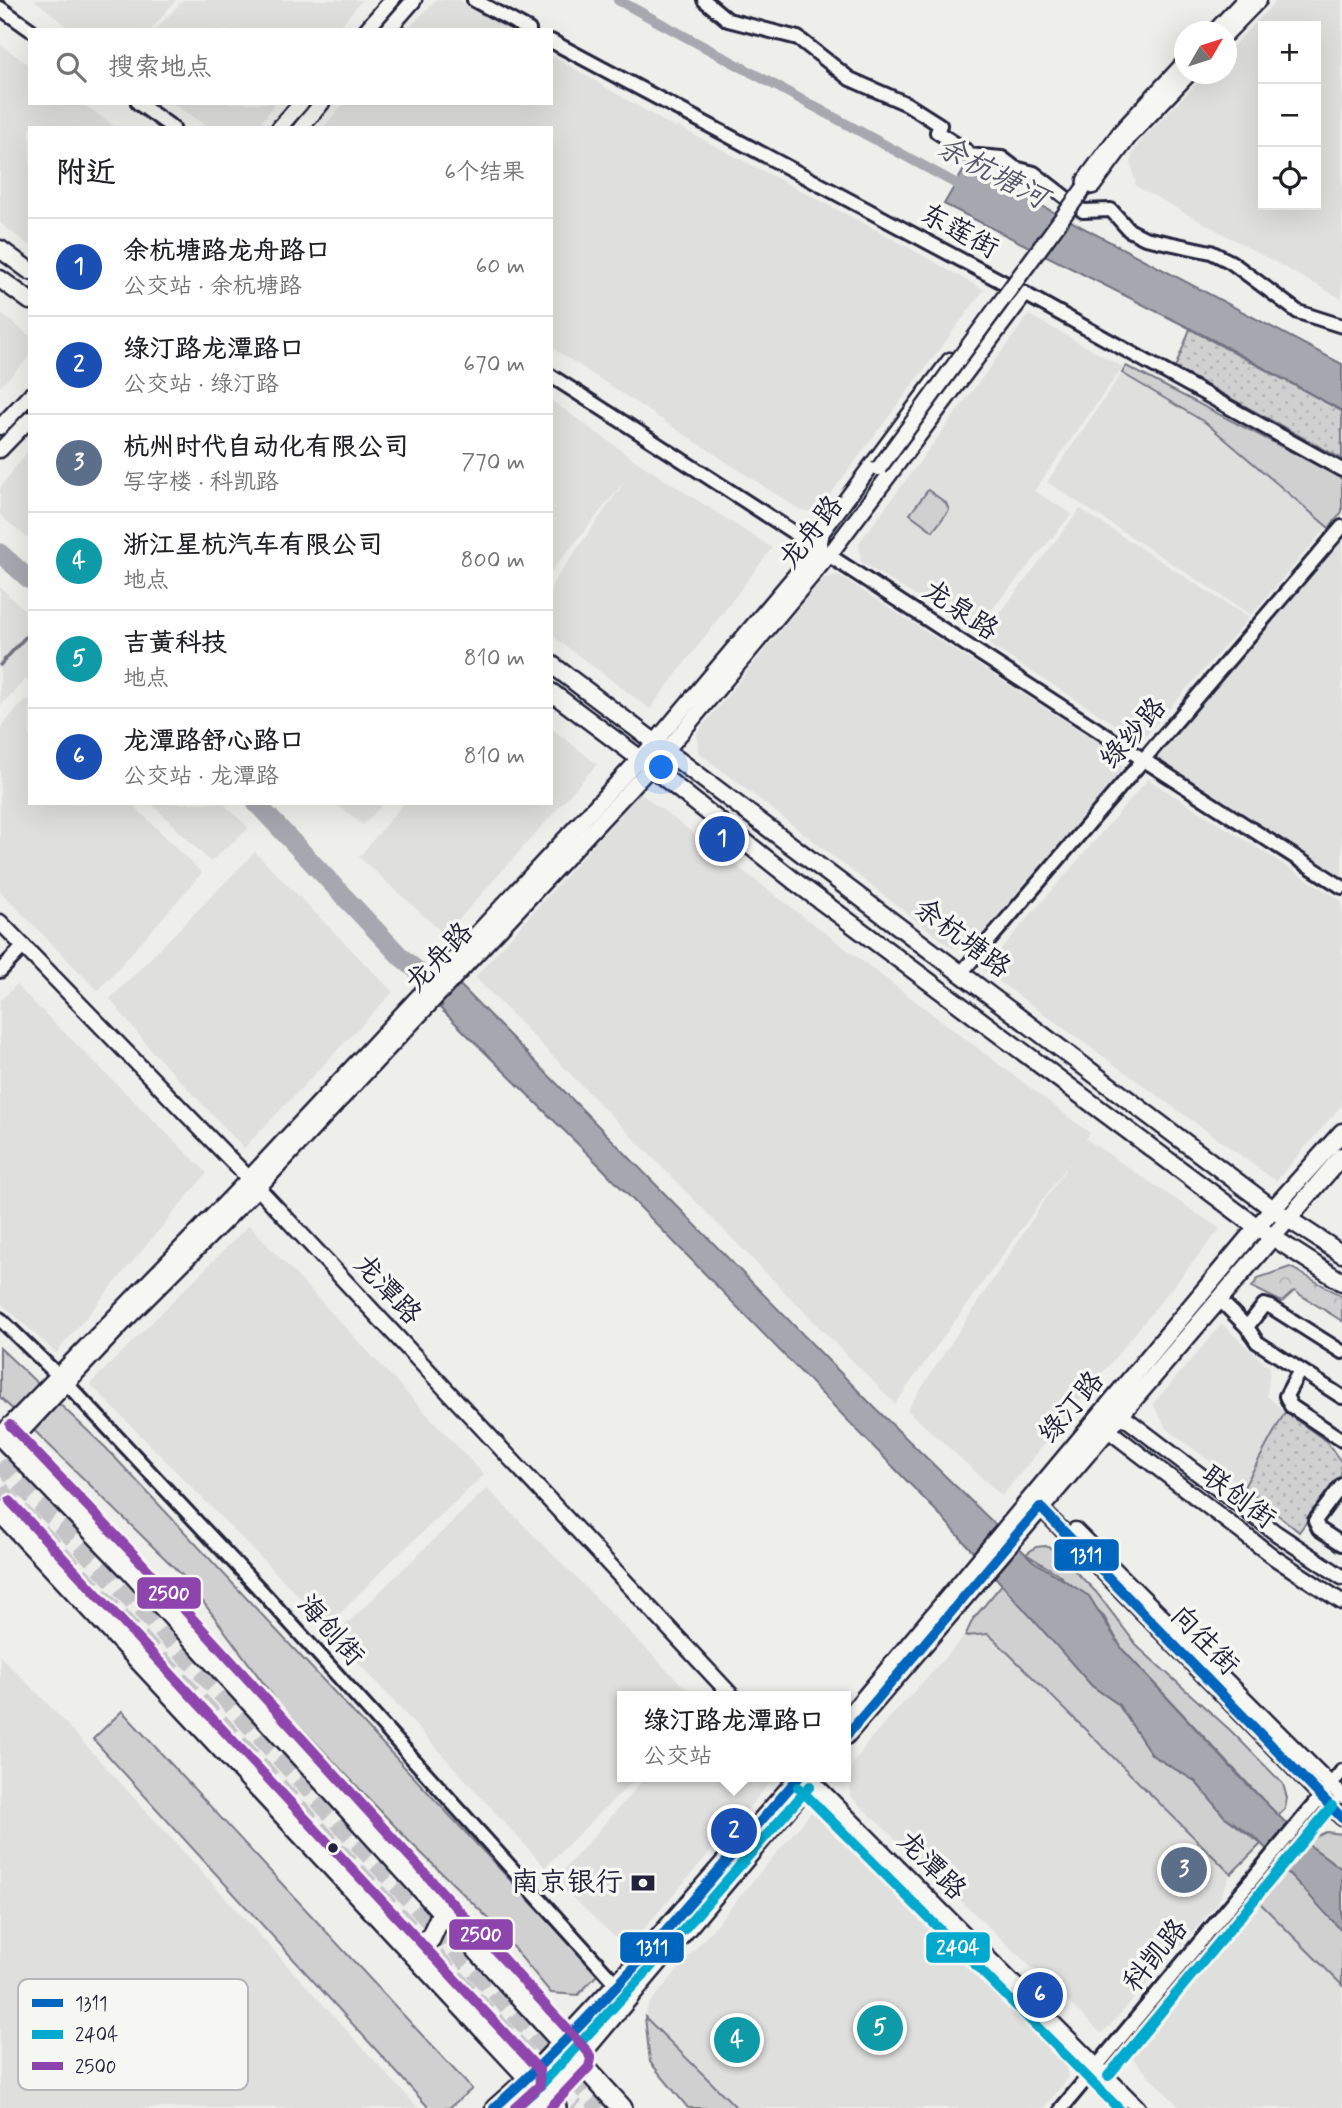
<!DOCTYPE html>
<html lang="zh">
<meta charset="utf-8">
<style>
:root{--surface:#fff;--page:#f2f2f2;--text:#202124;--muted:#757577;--line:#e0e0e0;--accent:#db2777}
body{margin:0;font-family:Mynerve,"LXGW WenKai TC",sans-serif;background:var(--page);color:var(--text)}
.controls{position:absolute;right:21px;top:21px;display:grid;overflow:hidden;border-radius:0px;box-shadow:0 7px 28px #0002}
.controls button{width:63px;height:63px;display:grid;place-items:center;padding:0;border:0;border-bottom:2px solid var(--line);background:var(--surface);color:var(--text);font:35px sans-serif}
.compass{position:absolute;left:1174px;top:21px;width:63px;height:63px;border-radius:50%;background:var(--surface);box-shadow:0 7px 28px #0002;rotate:51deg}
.you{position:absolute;left:662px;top:768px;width:24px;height:24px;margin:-18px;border:5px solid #fff;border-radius:50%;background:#1a73e8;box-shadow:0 0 0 10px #1a73e833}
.badge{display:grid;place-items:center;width:46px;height:46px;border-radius:50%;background:var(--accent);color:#fff;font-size:23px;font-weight:700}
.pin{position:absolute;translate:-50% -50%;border:4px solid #fff;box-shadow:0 2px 7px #0006}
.popup{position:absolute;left:617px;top:1691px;width:234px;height:91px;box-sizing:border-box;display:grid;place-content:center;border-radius:0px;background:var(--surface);filter:drop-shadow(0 2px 5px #0005);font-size:23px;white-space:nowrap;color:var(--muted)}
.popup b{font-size:26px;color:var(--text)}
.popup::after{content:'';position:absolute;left:50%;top:100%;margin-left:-14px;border:14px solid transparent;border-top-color:var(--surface)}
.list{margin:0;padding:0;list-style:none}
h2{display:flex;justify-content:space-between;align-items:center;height:91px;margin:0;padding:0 28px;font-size:30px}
h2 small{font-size:23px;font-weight:400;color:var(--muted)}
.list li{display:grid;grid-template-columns:46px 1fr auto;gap:21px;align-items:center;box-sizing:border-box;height:98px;padding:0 28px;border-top:2px solid var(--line)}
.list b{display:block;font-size:26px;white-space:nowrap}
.list p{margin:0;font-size:23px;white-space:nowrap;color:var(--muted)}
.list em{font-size:23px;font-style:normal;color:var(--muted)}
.icon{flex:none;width:38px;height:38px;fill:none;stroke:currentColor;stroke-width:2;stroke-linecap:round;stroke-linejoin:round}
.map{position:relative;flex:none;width:1342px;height:2108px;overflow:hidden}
.search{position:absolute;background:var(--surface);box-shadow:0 7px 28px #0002;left:28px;top:28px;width:525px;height:77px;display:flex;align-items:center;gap:18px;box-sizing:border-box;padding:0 24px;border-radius:0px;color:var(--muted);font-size:26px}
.panel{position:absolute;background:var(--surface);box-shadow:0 7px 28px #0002;left:28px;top:126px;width:525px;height:679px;border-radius:0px}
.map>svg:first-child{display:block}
</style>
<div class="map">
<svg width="1342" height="2108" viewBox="0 0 1342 2108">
<defs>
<pattern id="forest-crowns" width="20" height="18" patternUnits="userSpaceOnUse" patternTransform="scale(1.75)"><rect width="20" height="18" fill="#d0d0d1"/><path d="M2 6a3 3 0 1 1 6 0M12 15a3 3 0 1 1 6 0" fill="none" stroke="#b2b2b4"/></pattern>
<pattern id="park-dots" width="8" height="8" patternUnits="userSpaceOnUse" patternTransform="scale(1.75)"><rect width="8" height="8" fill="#d0d0d1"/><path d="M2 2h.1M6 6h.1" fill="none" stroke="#b2b2b4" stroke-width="1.8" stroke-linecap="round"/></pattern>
</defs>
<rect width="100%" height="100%" fill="#eeeeeb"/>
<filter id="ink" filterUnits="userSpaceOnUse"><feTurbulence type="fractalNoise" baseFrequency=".0143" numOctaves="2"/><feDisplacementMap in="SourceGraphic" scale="14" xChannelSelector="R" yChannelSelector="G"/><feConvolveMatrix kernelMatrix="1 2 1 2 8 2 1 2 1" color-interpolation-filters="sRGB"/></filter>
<g filter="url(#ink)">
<path fill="#dfdfde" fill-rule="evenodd" d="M 35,0 L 176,0 L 151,30 L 71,30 Z
M 183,0 L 362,0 L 337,30 L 155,30 Z
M 436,0 L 459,0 L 509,30 L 407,30 Z
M 1277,0 L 1342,0 L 1342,299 L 1136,186 L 1131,162 L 1133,152 L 1143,138 L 1206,74 L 1226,74 L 1227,52 ZM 1263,26 L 1316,26 L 1316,205 L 1263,205 Z
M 0,44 L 30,66 L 30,103 L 82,103 L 117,128 L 30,128 L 30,246 L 0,223 Z
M 551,55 L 675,128 L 677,126 L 888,236 L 984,290 L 817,512 L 800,510 L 551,347 L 551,128 L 323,128 L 344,103 L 551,103 Z
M 172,103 L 276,103 L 256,128 L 209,128 Z
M 0,313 L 30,336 L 30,356 L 0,387 Z
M 1029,315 L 1123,367 L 1034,491 L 1072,514 L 973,632 L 861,562 L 859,543 Z
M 1122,373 L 1206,423 L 1327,527 L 1251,615 L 1047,482 Z
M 551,400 L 639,463 L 772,548 L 650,709 L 551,635 L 551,586 L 628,477 L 551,572 Z
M 30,448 L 30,540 L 0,515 L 0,488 Z
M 1080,509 L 1249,618 L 1147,734 L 1134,736 L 980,639 Z
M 1342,541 L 1342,876 L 1154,759 Z
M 838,575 L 1123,758 L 1121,772 L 971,946 L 952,948 L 698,752 L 697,733 L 823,578 Z
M 0,587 L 30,615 L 30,682 L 26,679 L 0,706 Z
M 26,699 L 30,702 L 30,803 L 131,803 L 202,873 L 98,991 L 0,891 L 0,728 Z
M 551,728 L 597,764 L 445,935 L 359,857 L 404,803 L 551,803 Z
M 1148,779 L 1342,901 L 1342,1105 L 1276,1181 L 983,970 Z
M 640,793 L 1090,1133 L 1086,1139 L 1220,1229 L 1002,1496 L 907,1410 L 1072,1159 L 895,1404 L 475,977 Z
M 151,803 L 223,803 L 249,828 L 210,862 Z
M 335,803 L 384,803 L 363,825 Z
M 255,852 L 393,992 L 244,1148 L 151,1050 L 110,999 Z
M 16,985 L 207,1173 L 56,1353 L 0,1302 L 0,1001 Z
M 249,1225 L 484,1475 L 384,1568 L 328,1626 L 90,1384 Z
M 1222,1324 L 1270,1368 L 1267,1396 L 1285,1412 L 1244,1487 L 1166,1428 L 1153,1404 Z
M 487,1488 L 693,1696 L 622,1696 L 622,1777 L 637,1777 L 545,1867 L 334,1636 Z
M 988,1634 L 1228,1868 L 1229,1878 L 1217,1904 L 1110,2026 L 1101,2033 L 850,1796 L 852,1765 L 871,1738 L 965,1636 Z
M 0,1656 L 48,1704 L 418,2108 L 0,2108 Z
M 646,1777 L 775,1777 L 627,1948 L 554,1881 Z
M 813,1810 L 1065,2061 L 1068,2078 L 1044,2108 L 688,2108 L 676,2095 L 650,2062 L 645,2017 L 649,2004 Z
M 1258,1901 L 1342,1985 L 1342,2108 L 1180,2108 L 1133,2059 L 1140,2039 Z"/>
<path fill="#d0d0d1" stroke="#797986" stroke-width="2" d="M 1126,366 L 1342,478 L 1342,512 L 1329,528 L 1206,423 L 1122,373 Z
M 928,490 L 946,503 L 949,510 L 933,531 L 910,514 Z
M 0,1348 L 106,1448 L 598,1974 L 578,1995 L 551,1993 L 490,1920 L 410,1842 L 279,1704 L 186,1579 L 0,1397 Z
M 1045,1546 L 1053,1549 L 1096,1592 L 1139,1648 L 1230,1730 L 1283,1784 L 1287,1798 L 1285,1809 L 1278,1816 L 1122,1649 L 1103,1615 L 1058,1574 L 1026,1554 L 1036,1547 Z
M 1003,1583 L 1092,1686 L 1118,1704 L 1152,1755 L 1195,1781 L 1224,1816 L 1261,1844 L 1231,1874 L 996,1641 L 988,1634 L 965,1636 L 973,1619 Z
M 122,1711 L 472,2089 L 449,2108 L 429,2108 L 93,1739 Z
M 1326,1832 L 1342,1834 L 1342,1869 L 1305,1842 Z
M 1284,1871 L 1298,1881 L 1342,1931 L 1342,1985 L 1258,1901 Z
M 645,2017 L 737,2108 L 688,2108 L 650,2062 Z"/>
<path fill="url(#forest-crowns)" stroke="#797986" stroke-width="2" d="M 1290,1267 L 1342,1296 L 1342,1321 L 1294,1291 L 1282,1302 L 1252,1287 L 1258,1278 Z"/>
<path fill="url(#park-dots)" stroke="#797986" stroke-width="2" d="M 1190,329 L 1342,411 L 1342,459 L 1175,368 Z
M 1285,1412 L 1326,1441 L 1342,1463 L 1341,1475 L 1299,1532 L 1244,1487 Z"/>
<path fill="#a7a7af" stroke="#727281" stroke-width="2" d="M 966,166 L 1342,364 L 1342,411 L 1213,340 L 944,204 Z
M 460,985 L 875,1408 L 1033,1561 L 1089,1596 L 1122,1649 L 1241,1778 L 1305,1842 L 1342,1869 L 1342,1931 L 1256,1838 L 1224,1816 L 1195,1781 L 1152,1755 L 1118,1704 L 1092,1686 L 942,1517 L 595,1161 L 440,1008 Z"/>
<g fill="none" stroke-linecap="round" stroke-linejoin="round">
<path stroke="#727281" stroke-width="3.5" d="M 0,665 L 30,632"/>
<path stroke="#a7a7af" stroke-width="10" d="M 618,0 L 966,189"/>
<path stroke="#a7a7af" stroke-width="19" d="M 0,553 L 30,580
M 256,803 L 401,957 L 469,1014"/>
<path stroke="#c5c5c8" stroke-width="19" stroke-dasharray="19 10" stroke-linecap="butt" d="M 0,1462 L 208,1679 L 601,2108
M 0,1490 L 208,1710 L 575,2108"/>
<g stroke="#22223b" stroke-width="18">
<path id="minor" d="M 474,0 L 529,30
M 704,0 L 728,20 L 798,38 L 850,79 L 907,104 L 940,125 L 937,132 L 967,151 L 967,155 L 1002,158 L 1015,168 L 1034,173 L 1083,211 L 1111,210 L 1129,230 L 1145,238 L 1211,252 L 1231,262 L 1298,312 L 1342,326
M 0,8 L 31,30
M 551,41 L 1025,294 L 1342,470
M 138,103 L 173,128
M 551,376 C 816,545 1077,719 1342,887
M 0,971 L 24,946
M 962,972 L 1342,527
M 1219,1299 L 1247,1327 L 1257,1342 L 1342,1397
M 0,1319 L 68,1385 L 266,1596 L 616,1984
M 1247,1327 L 1264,1305 L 1271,1307 L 1342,1352
M 1300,1370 L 1286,1396 L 1291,1406 L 1342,1440
M 1342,1485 L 1315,1521 L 1319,1529 L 1342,1544
M 1062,2108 L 1342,1771"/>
</g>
<g stroke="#22223b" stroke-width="19">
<path id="tertiary" d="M 366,30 L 392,0
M 388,30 L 414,0
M 1214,32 L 1244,0
M 1226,34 L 1259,0
M 279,128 L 301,103
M 301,128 L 322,103
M 1084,188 L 1085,180 L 1121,131 L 1184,63
M 1084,188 L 1093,186 L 1129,137 L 1189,74
M 0,427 L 30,395
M 0,450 L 30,419
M 0,922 L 258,1188 L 732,1696
M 1120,1414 L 1276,1533 L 1342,1577
M 1107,1429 L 1275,1558 L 1342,1602
M 0,1435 L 249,1178 L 655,742 L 819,547 L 822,532 L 950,360
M 10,1444 L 130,1316 L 258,1188 L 667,750 L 830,554 L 1025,294
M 1033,1500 L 1342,1818
M 1075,1530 L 1342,1796
M 808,1777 L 1138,2108"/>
</g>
<g stroke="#22223b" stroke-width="21">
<path id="secondary" d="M 0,249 L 30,271
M 0,279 L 30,301
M 551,664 L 1273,1209 L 1342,1254
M 551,692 L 651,767 L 793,880 L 1257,1227 L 1342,1282
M 846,1720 L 1257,1227 L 1342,1132
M 846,1736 L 1342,1156
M 494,2108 L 528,2078 L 639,1959 L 799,1777
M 531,2108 L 577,2060 L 815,1777"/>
</g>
<g stroke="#22223b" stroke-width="24">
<path id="primary" d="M 0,1435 L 128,1568 L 622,2108
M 0,1511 L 556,2107
M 407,1947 L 430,1939 L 442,1913"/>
</g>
<g stroke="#22223b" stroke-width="24">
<path id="trunk" d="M 544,2095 L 553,2108"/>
</g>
<use href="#minor" stroke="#f6f6f2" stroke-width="12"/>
<use href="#tertiary" stroke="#f6f6f2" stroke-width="14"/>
<use href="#secondary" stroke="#f6f6f2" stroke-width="16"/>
<use href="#primary" stroke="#f6f6f2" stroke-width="19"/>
<use href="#trunk" stroke="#f6f6f2" stroke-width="19"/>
<g stroke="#22223b" stroke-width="19" stroke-linecap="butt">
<path id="tertiary-bridge" d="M 879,468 L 1084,188"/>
</g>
<use href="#tertiary-bridge" stroke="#f6f6f2" stroke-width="14"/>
<g stroke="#f6f6f2" stroke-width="16">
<path id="bus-1" d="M 846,1736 L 1040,1507 L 1342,1818
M 494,2108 C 606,2009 701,1889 799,1777"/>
</g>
<g stroke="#f6f6f2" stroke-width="16">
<path id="bus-2" d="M 798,1787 L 1118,2108
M 1108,2076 L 1332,1806
M 515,2108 L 538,2088 L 649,1969 L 810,1786"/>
</g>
<g stroke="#f6f6f2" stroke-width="16">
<path id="bus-3" d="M 10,1425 L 138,1559 L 588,2052 L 591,2059 L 589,2067 L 550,2108
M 10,1501 L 539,2070 L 540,2085 L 515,2108"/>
</g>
<use href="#bus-1" stroke="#0065bd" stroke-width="10"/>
<use href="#bus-2" stroke="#00a9ce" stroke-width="10"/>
<use href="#bus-3" stroke="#8e44ad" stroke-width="10"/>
</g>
</g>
<defs>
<g id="bank-bare" transform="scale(1.89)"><path d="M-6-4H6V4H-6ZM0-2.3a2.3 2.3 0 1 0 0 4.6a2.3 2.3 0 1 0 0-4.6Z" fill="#22223b" stroke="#f6f6f2" stroke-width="2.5" paint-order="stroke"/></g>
</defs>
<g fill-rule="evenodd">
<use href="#bank-bare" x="643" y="1883"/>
</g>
<circle fill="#22223b" stroke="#f6f6f2" stroke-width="2.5" cx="333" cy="1848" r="6"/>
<g text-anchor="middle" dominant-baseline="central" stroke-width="7" stroke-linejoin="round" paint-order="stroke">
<g font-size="28" fill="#22223b" stroke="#f6f6f2">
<text transform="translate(959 232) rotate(28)">东莲街</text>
<text transform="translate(812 533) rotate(-52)">龙舟路</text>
<text transform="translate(960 611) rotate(34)">龙泉路</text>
<text transform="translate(1134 734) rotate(-49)">绿纱路</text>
<text transform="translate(962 939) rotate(37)">余杭塘路</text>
<text transform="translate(440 958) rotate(-47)">龙舟路</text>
<text transform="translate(387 1290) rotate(47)">龙潭路</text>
<text transform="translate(1072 1408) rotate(-50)">绿汀路</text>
<text transform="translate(1238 1498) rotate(37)">联创街</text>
<text transform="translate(330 1631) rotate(48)">海创街</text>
<text transform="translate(1204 1641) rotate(46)">向往街</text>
<text transform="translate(931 1866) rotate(45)">龙潭路</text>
<text transform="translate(1156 1956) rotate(-51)">科凯路</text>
</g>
<g font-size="28" fill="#22223b" stroke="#f6f6f2" text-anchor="end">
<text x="623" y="1883">南京银行</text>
</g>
<g font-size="30" font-style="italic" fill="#575769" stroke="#f6f6f2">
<text transform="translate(992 173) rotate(28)">余杭塘河</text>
</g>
</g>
<rect x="18" y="1979" width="230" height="111" rx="10" fill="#f6f6f2" stroke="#b6b6bb" stroke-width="2"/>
<rect x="32" y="1999" width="31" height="8" fill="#0065bd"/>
<rect x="32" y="2030" width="31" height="9" fill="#00a9ce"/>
<rect x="32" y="2062" width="31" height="8" fill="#8e44ad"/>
<g font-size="19" fill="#22223b">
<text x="75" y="2010">1311</text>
<text x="75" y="2041">2404</text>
<text x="75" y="2073">2500</text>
</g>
<g stroke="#f6f6f2" stroke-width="2.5">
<rect x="1053" y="1538" width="67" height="34" rx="7" fill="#0065bd"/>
<rect x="136" y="1576" width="66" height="34" rx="7" fill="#8e44ad"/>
<rect x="448" y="1918" width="66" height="33" rx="7" fill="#8e44ad"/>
<rect x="619" y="1931" width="66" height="33" rx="7" fill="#0065bd"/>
<rect x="925" y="1931" width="66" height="33" rx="7" fill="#00a9ce"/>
</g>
<g font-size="19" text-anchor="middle" font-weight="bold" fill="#fff">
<text x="1086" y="1562">1311</text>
<text x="169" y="1600">2500</text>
<text x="481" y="1941">2500</text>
<text x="652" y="1954">1311</text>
<text x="958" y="1954">2404</text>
</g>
</svg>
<div class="controls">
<button>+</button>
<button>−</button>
<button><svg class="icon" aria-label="locate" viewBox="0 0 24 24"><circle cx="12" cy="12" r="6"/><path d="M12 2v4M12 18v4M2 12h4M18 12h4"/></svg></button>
</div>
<svg class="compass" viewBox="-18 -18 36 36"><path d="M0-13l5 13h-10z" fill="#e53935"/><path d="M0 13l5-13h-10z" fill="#757577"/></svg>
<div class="you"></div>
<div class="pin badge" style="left:722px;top:839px;background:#1a4fb4">1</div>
<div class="pin badge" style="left:734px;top:1831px;background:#1a4fb4">2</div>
<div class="popup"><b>绿汀路龙潭路口</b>公交站</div>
<div class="pin badge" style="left:1184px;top:1870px;background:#5c6f8a">3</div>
<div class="pin badge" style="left:737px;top:2040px;background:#0f9aa8">4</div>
<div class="pin badge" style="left:880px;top:2028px;background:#0f9aa8">5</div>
<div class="pin badge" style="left:1040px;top:1995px;background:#1a4fb4">6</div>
<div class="search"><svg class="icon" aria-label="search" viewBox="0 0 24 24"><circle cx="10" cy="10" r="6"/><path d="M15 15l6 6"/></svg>搜索地点</div>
<section class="panel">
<h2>附近<small>6个结果</small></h2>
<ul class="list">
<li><span class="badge" style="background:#1a4fb4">1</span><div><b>余杭塘路龙舟路口</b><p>公交站 · 余杭塘路</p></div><em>60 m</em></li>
<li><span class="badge" style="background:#1a4fb4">2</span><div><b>绿汀路龙潭路口</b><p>公交站 · 绿汀路</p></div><em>670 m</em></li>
<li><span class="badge" style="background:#5c6f8a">3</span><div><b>杭州时代自动化有限公司</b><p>写字楼 · 科凯路</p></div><em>770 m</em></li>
<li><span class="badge" style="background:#0f9aa8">4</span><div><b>浙江星杭汽车有限公司</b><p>地点</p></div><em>800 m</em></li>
<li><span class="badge" style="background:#0f9aa8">5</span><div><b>吉黄科技</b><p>地点</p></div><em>810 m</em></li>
<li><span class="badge" style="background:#1a4fb4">6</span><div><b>龙潭路舒心路口</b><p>公交站 · 龙潭路</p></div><em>810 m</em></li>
</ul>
</section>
</div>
